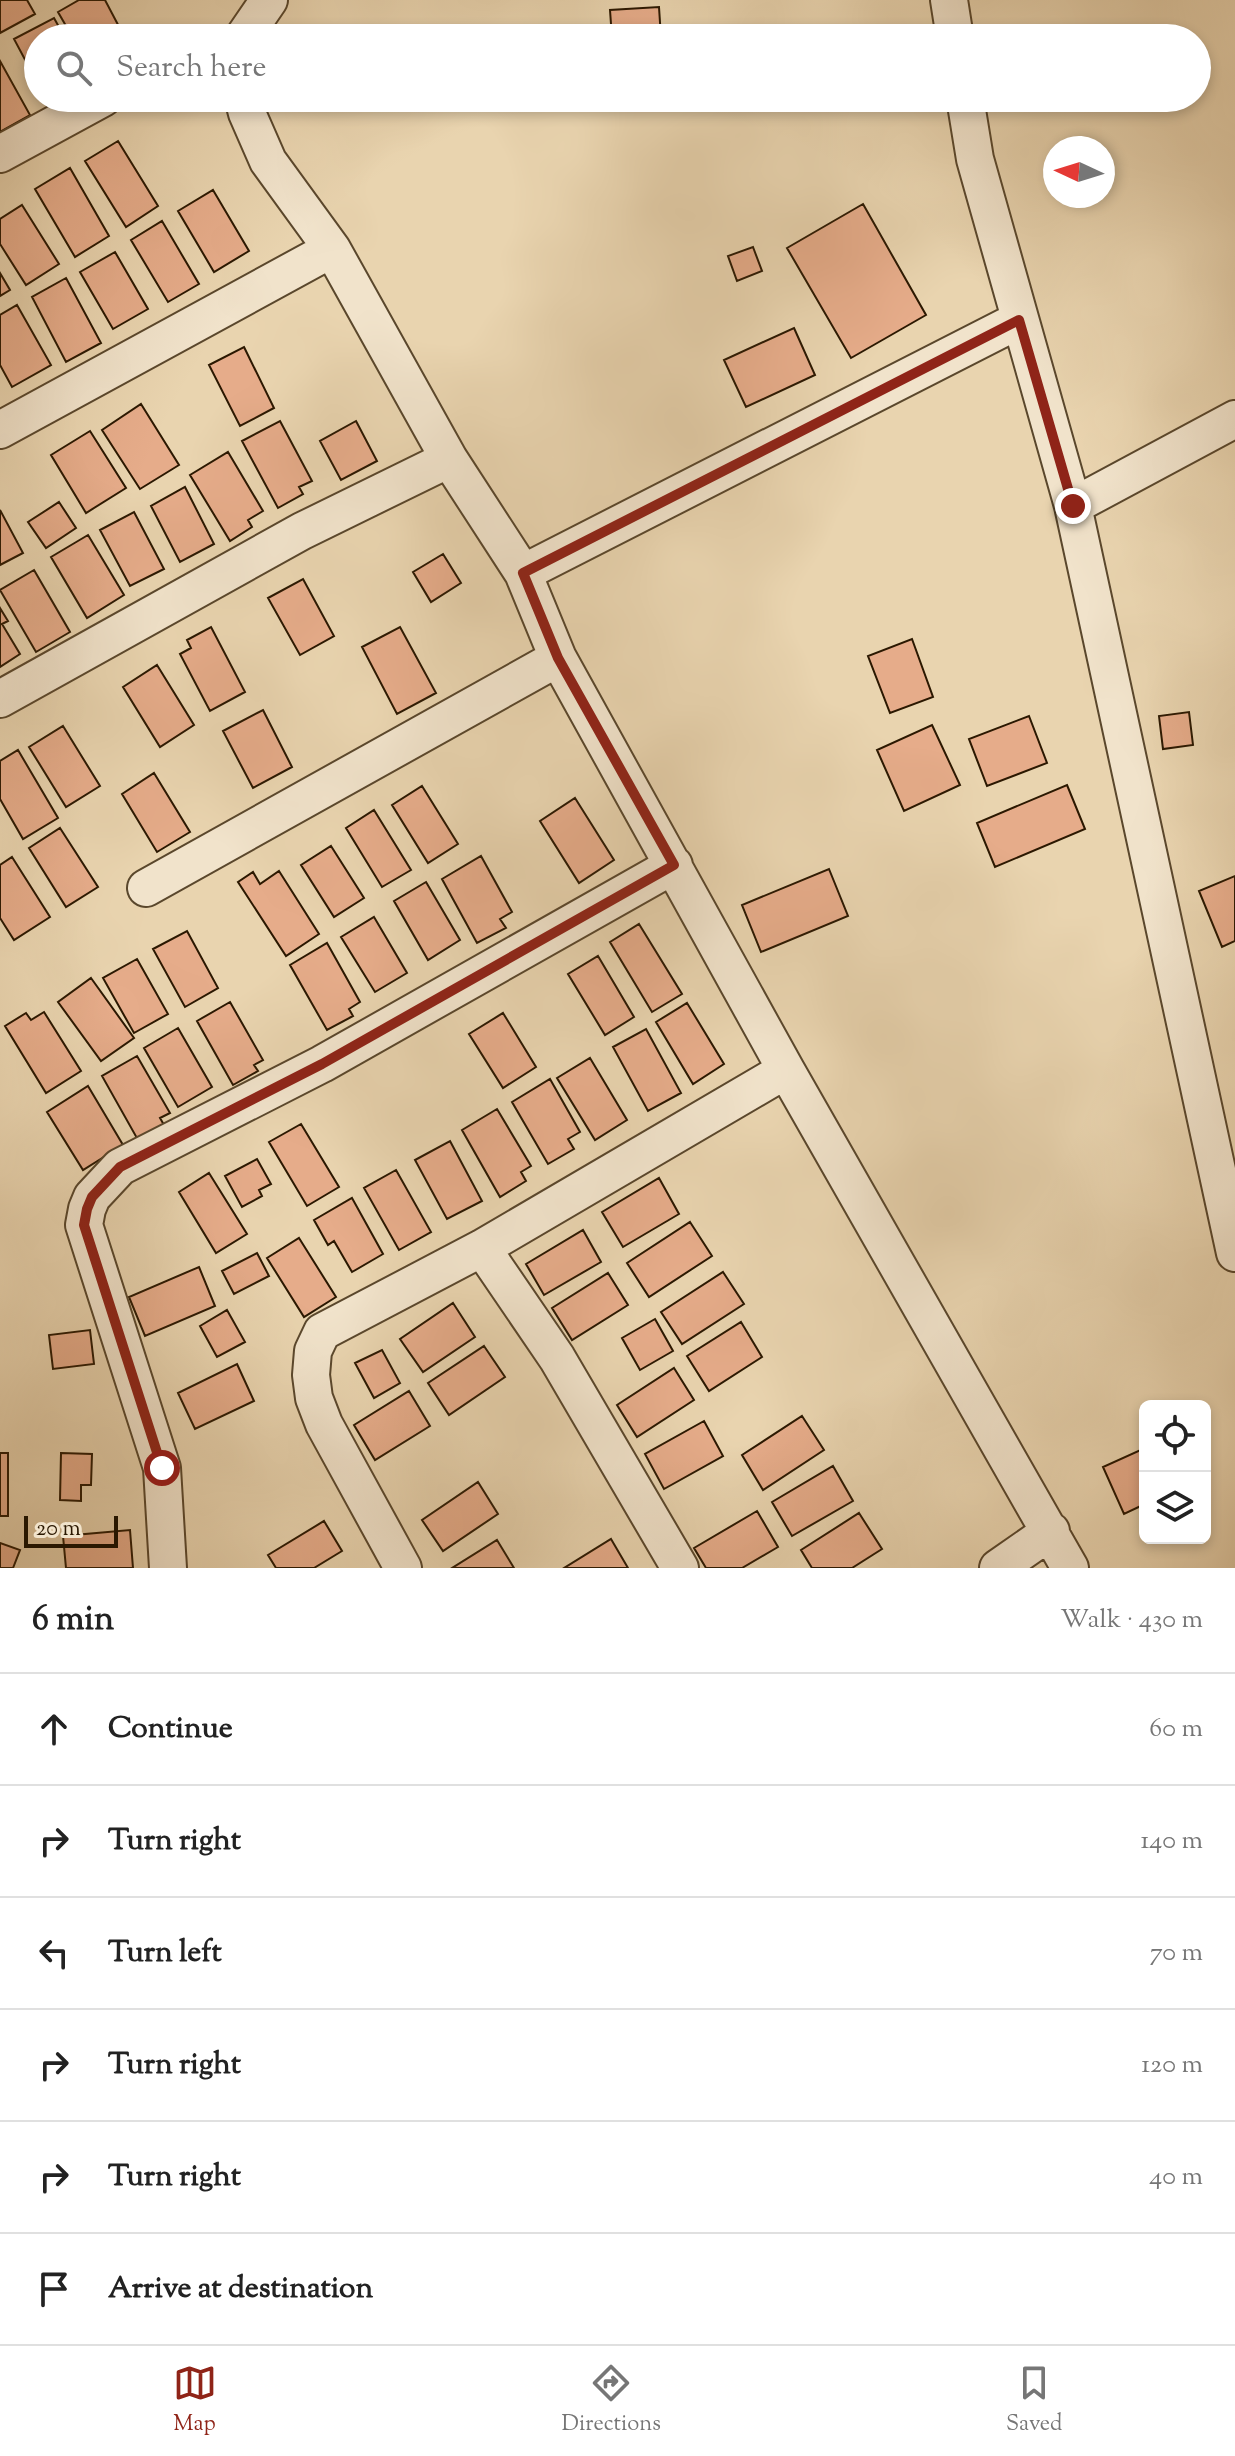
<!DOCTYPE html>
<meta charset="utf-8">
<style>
:root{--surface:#fff;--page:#f6f6f6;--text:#222;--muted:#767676;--line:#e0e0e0;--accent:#8f2418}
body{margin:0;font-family:"Sorts Mill Goudy",serif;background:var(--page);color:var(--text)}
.controls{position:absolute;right:24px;bottom:24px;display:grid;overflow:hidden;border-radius:12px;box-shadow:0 4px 12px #0003}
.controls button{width:72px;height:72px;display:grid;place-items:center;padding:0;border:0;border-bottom:2px solid var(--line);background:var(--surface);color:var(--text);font:40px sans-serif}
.compass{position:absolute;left:1043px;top:136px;width:72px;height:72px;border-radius:50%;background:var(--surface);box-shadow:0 4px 12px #0003;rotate:274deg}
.scale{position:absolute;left:24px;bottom:20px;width:94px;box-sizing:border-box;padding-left:8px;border:4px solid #2b1801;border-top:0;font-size:22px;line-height:28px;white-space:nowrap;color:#2b1801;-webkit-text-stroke:6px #f1e3cb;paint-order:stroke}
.stop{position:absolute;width:24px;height:24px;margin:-18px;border:6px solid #8f2418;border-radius:50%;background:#fff}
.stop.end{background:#8f2418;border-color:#fff;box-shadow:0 2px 8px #0008}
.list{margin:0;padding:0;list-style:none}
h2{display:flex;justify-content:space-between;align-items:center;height:104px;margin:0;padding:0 32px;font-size:34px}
h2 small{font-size:26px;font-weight:400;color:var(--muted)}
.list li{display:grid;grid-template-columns:52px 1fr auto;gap:24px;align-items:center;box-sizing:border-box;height:112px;padding:0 32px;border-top:2px solid var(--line)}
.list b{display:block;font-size:30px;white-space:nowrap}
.list em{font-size:26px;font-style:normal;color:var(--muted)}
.icon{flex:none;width:44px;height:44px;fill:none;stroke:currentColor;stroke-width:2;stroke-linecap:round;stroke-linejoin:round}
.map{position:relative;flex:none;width:1235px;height:1568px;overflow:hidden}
.search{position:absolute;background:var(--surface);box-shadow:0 4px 12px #0003;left:24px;right:24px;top:24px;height:88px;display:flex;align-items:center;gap:20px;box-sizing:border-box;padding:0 28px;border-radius:44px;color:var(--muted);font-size:30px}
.sheet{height:776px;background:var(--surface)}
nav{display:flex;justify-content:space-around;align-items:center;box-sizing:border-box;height:112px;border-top:2px solid var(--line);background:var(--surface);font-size:22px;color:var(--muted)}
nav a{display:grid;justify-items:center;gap:4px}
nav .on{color:var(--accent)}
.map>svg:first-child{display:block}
</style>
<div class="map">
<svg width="1235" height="1568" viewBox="0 0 1235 1568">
<rect width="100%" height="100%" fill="#e9d4af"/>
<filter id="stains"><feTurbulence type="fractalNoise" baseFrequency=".0025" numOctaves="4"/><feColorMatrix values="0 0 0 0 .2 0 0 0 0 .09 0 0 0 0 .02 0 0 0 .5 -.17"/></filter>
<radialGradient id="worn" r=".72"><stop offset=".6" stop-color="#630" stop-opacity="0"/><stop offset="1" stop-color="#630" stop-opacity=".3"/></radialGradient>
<path fill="#e6ac8a" stroke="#2b1801" stroke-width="2" d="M 0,0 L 27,0 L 35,14 L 0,33 Z
M 79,0 L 105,0 L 125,38 L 73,38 L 58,12 Z
M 659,7 L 661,38 L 612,38 L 610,10 Z
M 54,18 L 65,38 L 38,38 L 38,84 L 14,39 Z
M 0,61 L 30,115 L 0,132 Z
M 118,141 L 158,206 L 126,227 L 85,161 Z
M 70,168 L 109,236 L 75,257 L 35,189 Z
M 213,190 L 249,251 L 214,272 L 178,211 Z
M 863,204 L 926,315 L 851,358 L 787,248 Z
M 22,205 L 59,264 L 26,285 L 0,244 L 0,219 Z
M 162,221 L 199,284 L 168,302 L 131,240 Z
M 753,247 L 762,271 L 737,281 L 728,256 Z
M 115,252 L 148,309 L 113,329 L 80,272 Z
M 0,273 L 10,290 L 0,296 Z
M 66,278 L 101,343 L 66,362 L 32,297 Z
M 17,305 L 51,365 L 12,387 L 0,365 L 0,315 Z
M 794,328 L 815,375 L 746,407 L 724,360 Z
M 244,347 L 274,408 L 240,426 L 209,365 Z
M 141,404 L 179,465 L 140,489 L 102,430 Z
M 280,421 L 312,481 L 299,487 L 303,494 L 278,508 L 242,441 Z
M 356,421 L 377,461 L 341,480 L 320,441 Z
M 90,431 L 126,488 L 86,513 L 51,455 Z
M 228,452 L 263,511 L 248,520 L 252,527 L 230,541 L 190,475 Z
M 185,487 L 214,544 L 180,562 L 151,506 Z
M 59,502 L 76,528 L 46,548 L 28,522 Z
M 0,510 L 23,553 L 0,565 Z
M 134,512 L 164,569 L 130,586 L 100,530 Z
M 88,535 L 124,595 L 87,618 L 51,557 Z
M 443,554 L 461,583 L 431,602 L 413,572 Z
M 34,570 L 70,632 L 36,652 L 0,590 Z
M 303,579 L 334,636 L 300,655 L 268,598 Z
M 0,608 L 8,621 L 2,624 L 20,654 L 0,667 Z
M 211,627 L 245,692 L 210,711 L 180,654 L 191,648 L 187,640 Z
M 400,627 L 436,693 L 397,714 L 362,647 Z
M 912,639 L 933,697 L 890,713 L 868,656 Z
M 157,665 L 194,725 L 160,747 L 123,687 Z
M 263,710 L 292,767 L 253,788 L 223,731 Z
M 1189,712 L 1193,745 L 1163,749 L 1159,716 Z
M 1029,716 L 1047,763 L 987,786 L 969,739 Z
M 932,725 L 960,785 L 904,811 L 877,750 Z
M 63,726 L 100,786 L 66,807 L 29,747 Z
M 18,750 L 58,818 L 23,839 L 0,799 L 0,761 Z
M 154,773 L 190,832 L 157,852 L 122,794 Z
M 1067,785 L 1085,829 L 995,867 L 977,823 Z
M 422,786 L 458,844 L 428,863 L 392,805 Z
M 575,798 L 614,860 L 579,883 L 540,821 Z
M 374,810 L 411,870 L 382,887 L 346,828 Z
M 60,828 L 98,887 L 66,907 L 29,848 Z
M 331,846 L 364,898 L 334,917 L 301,865 Z
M 481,856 L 512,912 L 500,919 L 506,928 L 477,943 L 442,879 Z
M 12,857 L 50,917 L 14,940 L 0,918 L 0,865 Z
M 829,869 L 848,916 L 761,952 L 742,905 Z
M 279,871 L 319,934 L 286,956 L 238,882 L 253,872 L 260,884 Z
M 1235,876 L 1235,941 L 1222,947 L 1199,891 Z
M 426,882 L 460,940 L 428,960 L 394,901 Z
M 374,917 L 407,973 L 375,992 L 341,937 Z
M 639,924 L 682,994 L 652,1012 L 610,942 Z
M 187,931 L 218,988 L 185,1007 L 153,949 Z
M 327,943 L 360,1002 L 349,1009 L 353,1016 L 327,1030 L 290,965 Z
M 598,956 L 634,1017 L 605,1035 L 568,974 Z
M 137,959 L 168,1014 L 134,1033 L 103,978 Z
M 91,978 L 134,1038 L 101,1061 L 58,1002 Z
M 230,1002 L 263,1060 L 254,1065 L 258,1071 L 233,1085 L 197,1021 Z
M 687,1003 L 724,1064 L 693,1084 L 656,1022 Z
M 44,1012 L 81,1071 L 46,1093 L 5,1026 L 26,1013 L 31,1020 Z
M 503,1013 L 536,1067 L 503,1088 L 469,1034 Z
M 178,1028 L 212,1087 L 178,1107 L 144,1048 Z
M 646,1029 L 681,1093 L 648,1111 L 613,1047 Z
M 137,1056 L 170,1113 L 160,1118 L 164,1125 L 138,1140 L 102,1076 Z
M 590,1058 L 627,1120 L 595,1140 L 557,1078 Z
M 550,1079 L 580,1132 L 568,1139 L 574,1149 L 548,1164 L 512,1102 Z
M 88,1086 L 123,1145 L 83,1170 L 47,1112 Z
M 497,1109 L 531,1166 L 521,1172 L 526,1181 L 500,1197 L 462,1130 Z
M 301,1124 L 339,1187 L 307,1206 L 269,1142 Z
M 450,1141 L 482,1201 L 447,1219 L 415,1160 Z
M 257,1159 L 271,1184 L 259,1190 L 262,1196 L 242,1207 L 225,1176 Z
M 396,1170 L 431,1232 L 399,1250 L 364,1188 Z
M 209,1173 L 247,1234 L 216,1253 L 179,1192 Z
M 659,1178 L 679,1214 L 623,1247 L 602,1212 Z
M 352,1198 L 383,1254 L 352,1272 L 334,1241 L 328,1245 L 314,1220 Z
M 690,1222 L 712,1256 L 649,1297 L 627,1263 Z
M 583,1230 L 601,1262 L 544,1295 L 526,1264 Z
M 299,1238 L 336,1297 L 304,1317 L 267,1258 Z
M 257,1253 L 269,1276 L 234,1294 L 222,1271 Z
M 199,1267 L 215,1306 L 145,1336 L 129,1297 Z
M 723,1272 L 744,1304 L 682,1344 L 661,1312 Z
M 608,1273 L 628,1305 L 572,1340 L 552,1308 Z
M 453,1303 L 475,1337 L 423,1372 L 400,1339 Z
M 227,1310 L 245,1342 L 217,1357 L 200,1326 Z
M 655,1319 L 673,1351 L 640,1370 L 622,1338 Z
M 741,1322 L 762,1357 L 709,1391 L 687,1356 Z
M 90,1330 L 94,1364 L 53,1369 L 49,1335 Z
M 484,1346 L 505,1377 L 449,1415 L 428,1383 Z
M 382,1350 L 400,1383 L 374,1398 L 355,1363 Z
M 237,1364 L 254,1401 L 195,1429 L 178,1393 Z
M 674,1368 L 694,1400 L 637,1437 L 617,1405 Z
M 409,1391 L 430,1426 L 375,1460 L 354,1425 Z
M 802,1416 L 824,1450 L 763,1490 L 742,1455 Z
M 704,1421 L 723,1456 L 664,1489 L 645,1454 Z
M 1145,1448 L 1145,1504 L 1124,1514 L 1103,1467 Z
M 0,1453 L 8,1453 L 8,1516 L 0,1516 Z
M 61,1453 L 92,1454 L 91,1485 L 81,1485 L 81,1501 L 60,1500 Z
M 833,1466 L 853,1501 L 792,1536 L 772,1502 Z
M 478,1482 L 498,1514 L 443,1551 L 422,1520 Z
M 757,1511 L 778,1547 L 742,1568 L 706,1568 L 694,1548 Z
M 859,1513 L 882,1549 L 852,1568 L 812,1568 L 801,1550 Z
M 324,1521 L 342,1551 L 314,1568 L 276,1568 L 268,1555 Z
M 130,1530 L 133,1568 L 66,1568 L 63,1536 Z
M 611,1539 L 628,1568 L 564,1568 Z
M 497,1540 L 514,1568 L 452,1568 Z
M 0,1543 L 20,1550 L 13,1568 L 0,1568 Z"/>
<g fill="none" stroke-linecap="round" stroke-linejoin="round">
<g stroke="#5a472c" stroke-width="40">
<path id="minor" d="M 949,0 L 955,38
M 243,38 L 269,0
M 243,98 L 247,113 L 268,161 L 332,249 L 449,459 L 523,573 L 558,658 L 786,1070 L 1070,1568
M 965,98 L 975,159 L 1073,506 L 1235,1253
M 0,154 L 103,98
M 0,430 L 332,249
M 1073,506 L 1235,419
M 523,573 L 1019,320
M 0,699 L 302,531 L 449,459
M 146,888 L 558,658
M 482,1248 L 557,1358 L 680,1568
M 168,1568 L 162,1468 L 84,1225 L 87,1209 L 92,1197 L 120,1167 L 322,1064 L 674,865
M 403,1568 L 324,1424 L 314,1398 L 311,1375 L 313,1351 L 322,1332 L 482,1248 L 786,1070
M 998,1568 L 1051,1531"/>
</g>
<use href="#minor" stroke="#f1e3cb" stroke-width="36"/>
</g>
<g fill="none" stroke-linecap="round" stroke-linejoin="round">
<path stroke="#8f2418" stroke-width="10" d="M 162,1468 L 84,1225 L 87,1209 L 92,1197 L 120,1167 L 322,1064 L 674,865 L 558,658 L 523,573 L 1019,320 L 1073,506"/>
</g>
<rect width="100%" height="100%" filter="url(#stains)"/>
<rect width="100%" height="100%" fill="url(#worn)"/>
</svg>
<div class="controls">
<button><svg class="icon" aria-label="locate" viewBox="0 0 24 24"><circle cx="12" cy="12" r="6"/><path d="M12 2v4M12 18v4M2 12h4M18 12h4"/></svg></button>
<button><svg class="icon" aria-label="layers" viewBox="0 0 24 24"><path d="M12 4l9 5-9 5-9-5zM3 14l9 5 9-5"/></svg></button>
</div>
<svg class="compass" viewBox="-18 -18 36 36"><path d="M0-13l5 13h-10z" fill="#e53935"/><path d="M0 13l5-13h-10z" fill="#767676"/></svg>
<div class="scale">20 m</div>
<div class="stop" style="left:162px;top:1468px"></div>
<div class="stop end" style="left:1073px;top:506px"></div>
<div class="search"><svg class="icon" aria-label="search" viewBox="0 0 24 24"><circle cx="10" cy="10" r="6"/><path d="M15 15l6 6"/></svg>Search here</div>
</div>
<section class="sheet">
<h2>6 min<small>Walk · 430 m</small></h2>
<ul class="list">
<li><svg class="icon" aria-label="ahead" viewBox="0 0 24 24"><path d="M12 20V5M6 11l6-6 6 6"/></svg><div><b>Continue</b></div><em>60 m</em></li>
<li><svg class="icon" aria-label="right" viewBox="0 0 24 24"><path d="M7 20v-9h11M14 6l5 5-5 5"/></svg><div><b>Turn right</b></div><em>140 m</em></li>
<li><svg class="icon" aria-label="left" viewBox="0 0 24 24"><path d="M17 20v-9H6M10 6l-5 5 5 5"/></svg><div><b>Turn left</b></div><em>70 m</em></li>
<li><svg class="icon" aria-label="right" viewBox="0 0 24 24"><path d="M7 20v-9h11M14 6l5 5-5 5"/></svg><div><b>Turn right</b></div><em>120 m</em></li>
<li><svg class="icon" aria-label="right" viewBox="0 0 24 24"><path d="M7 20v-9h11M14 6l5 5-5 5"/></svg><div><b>Turn right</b></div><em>40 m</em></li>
<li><svg class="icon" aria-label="arrive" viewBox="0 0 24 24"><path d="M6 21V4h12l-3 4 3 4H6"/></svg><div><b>Arrive at destination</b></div></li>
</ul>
</section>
<nav>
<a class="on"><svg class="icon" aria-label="map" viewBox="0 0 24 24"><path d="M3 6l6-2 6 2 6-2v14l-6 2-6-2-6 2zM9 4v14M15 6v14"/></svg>Map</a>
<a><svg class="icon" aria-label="directions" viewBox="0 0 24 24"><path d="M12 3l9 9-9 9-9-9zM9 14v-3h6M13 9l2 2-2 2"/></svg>Directions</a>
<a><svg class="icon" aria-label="saved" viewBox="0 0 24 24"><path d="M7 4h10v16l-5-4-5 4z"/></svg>Saved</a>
</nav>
